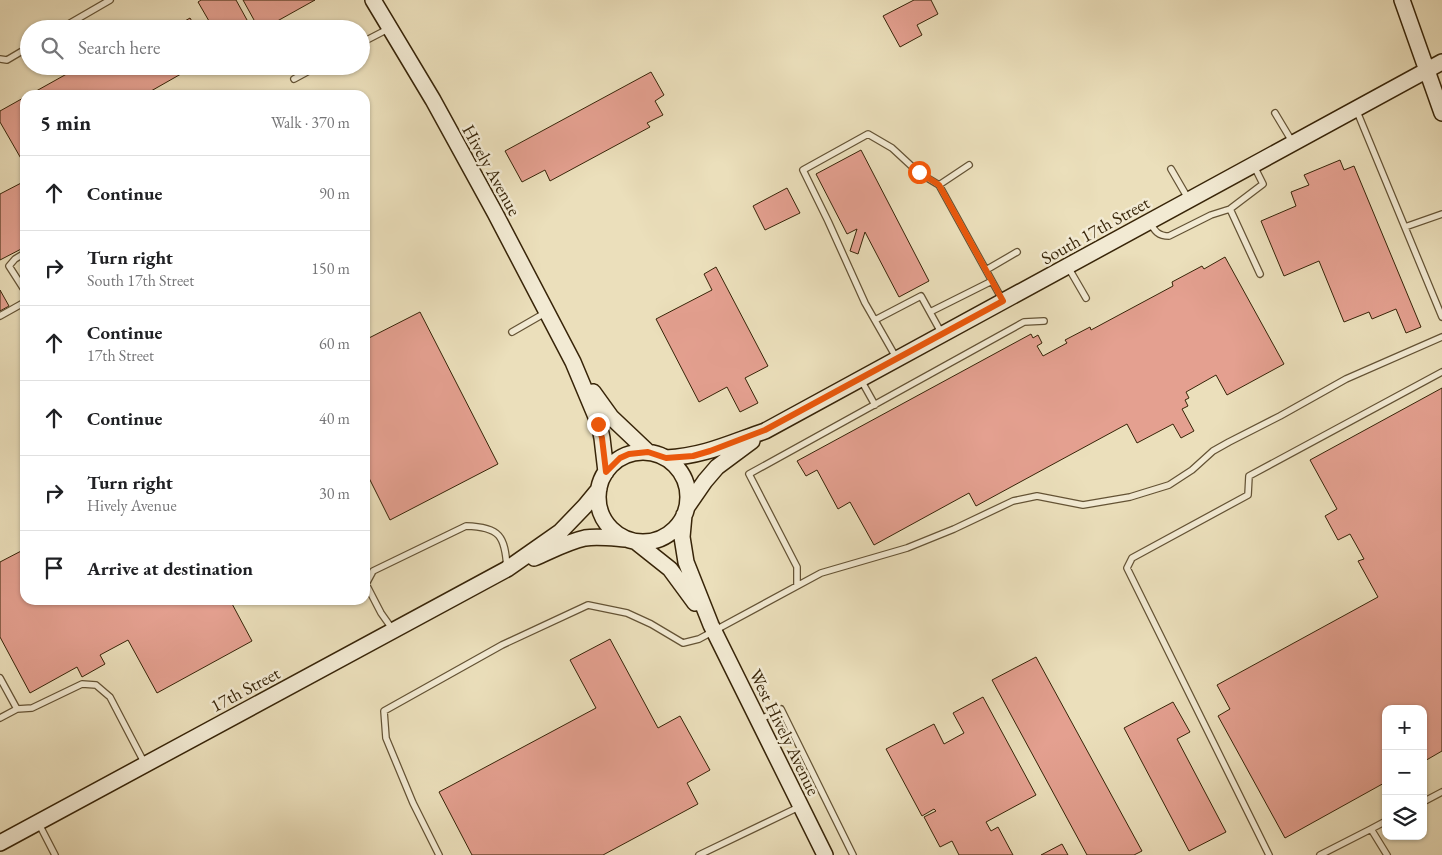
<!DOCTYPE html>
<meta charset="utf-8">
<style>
:root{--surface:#fff;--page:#f6f6f6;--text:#202124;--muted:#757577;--line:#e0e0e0}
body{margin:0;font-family:"EB Garamond",serif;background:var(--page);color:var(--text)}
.controls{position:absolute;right:15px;bottom:15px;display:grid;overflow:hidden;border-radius:10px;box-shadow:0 1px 4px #0004}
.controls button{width:45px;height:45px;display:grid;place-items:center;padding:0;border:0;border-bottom:1px solid var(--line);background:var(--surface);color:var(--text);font:25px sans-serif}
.stop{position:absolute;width:15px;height:15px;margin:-11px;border:4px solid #ea580c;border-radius:50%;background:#fff}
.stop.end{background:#ea580c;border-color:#fff;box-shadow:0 1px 5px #0008}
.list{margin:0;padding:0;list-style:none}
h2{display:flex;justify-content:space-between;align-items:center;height:65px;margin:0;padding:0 20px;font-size:21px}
h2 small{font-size:16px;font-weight:400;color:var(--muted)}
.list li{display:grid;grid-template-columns:32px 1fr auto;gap:15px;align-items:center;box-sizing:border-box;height:75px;padding:0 20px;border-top:1px solid var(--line)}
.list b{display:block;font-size:19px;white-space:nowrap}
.list p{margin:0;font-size:16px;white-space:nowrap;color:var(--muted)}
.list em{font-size:16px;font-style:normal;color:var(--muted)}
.icon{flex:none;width:28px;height:28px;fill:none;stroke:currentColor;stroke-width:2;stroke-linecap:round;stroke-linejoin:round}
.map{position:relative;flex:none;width:1442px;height:855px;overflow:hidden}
.search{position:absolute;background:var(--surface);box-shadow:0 1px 4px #0004;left:20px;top:20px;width:350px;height:55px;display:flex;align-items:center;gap:12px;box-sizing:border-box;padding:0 18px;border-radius:28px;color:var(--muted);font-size:19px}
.panel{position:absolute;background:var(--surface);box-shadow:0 1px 4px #0004;left:20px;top:90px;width:350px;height:515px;border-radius:15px}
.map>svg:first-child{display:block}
</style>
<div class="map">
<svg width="1442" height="855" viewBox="0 0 1442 855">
<rect width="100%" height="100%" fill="#ebdfbb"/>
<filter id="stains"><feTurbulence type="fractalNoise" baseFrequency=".004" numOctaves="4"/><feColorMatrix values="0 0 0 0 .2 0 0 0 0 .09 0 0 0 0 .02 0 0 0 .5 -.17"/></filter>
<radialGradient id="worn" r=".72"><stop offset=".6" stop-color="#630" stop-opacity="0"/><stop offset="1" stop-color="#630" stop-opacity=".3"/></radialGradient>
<path fill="#e4a090" stroke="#372408" d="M 201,0 L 236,0 L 252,29 L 171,29 L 190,18 L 196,28 L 209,21 L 198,2 Z
M 243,0 L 315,0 L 263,29 L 259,29 Z
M 914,0 L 931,0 L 938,14 L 917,25 L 922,35 L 900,47 L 883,16 Z
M 81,66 L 97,66 L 98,69 L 103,66 L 195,66 L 144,95 L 29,95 Z
M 651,72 L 664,95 L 655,101 L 663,115 L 647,123 L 650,127 L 550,181 L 545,170 L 522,182 L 505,151 Z
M 25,97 L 25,161 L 23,162 L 0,122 L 0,111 Z
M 861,150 L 929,281 L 899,297 L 865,232 L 858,254 L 850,251 L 857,229 L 847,234 L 816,174 Z
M 1340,160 L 1344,170 L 1354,166 L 1421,327 L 1406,333 L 1396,309 L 1372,319 L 1369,312 L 1344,322 L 1319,261 L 1284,276 L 1261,221 L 1296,206 L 1291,192 L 1309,185 L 1304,175 Z
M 25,181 L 25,247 L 0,260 L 0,194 Z
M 787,188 L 800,213 L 765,230 L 753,206 Z
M 1225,257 L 1284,364 L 1227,395 L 1216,375 L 1186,392 L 1189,398 L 1185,400 L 1188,406 L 1182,409 L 1194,431 L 1181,438 L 1173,424 L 1137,443 L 1127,424 L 976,506 L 969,493 L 874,545 L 850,502 L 838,509 L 817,470 L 806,476 L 797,461 L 1031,334 L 1033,338 L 1038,335 L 1042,343 L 1037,346 L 1043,356 L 1067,343 L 1065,340 L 1090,327 L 1091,330 L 1173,286 L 1172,282 L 1202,266 L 1204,269 Z
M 716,267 L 768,366 L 745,378 L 758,403 L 740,412 L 727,387 L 699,402 L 656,319 L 712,290 L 704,274 Z
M 0,290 L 9,306 L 0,311 Z
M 420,312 L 498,464 L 390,520 L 365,470 L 365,340 Z
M 1442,388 L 1442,751 L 1423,762 L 1423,709 L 1386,709 L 1386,782 L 1285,838 L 1218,716 L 1230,709 L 1217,685 L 1378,597 L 1358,561 L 1364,559 L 1350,534 L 1338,540 L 1325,516 L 1337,509 L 1310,460 Z
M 25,549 L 25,600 L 230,600 L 252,641 L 157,693 L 128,640 L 100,655 L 105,664 L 82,677 L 77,667 L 30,693 L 0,637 L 0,562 Z
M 610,639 L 658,728 L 680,716 L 710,770 L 687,783 L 698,804 L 603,855 L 472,855 L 439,792 L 596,708 L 570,660 Z
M 1036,657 L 1142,851 L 1134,855 L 1087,855 L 992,680 Z
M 983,697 L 1036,795 L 986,822 L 991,831 L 998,827 L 1013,855 L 959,855 L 952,841 L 940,847 L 924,817 L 936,811 L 934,809 L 922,816 L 886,749 L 934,724 L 944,744 L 964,733 L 953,713 Z
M 1173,702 L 1190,732 L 1177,739 L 1226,832 L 1189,851 L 1124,728 Z
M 1062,844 L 1068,855 L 1041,855 Z"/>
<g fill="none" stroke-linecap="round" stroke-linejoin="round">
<g stroke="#645335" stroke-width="8">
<path id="lane" d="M 60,29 L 110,0
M 361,43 L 388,29
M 0,59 L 7,60 L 29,47
M 294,79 L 318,66
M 1356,109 L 1442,317
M 1275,113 L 1293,143
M 1171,169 L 1189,200
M 939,185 L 969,165
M 1230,209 L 1260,274
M 1150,223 C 1155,231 1158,236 1169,236 L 1211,215 L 1230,209 L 1263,184 L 1254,166
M 1405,227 L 1442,214
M 25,253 L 15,259 L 9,266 L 25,291
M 1068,267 L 1086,298
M 986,270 L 1017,252
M 930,312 L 992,281
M 0,316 L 25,302
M 875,320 L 921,296 L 942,334
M 512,332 L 545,313
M 897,359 L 865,303 L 828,221 L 803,170 L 868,134 L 892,148 L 919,173 L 939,185 L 1003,301
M 861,380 L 875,405
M 797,585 L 797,567 L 749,474 L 1024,322 L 1044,321
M 393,630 L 381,613 L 366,584 L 373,571 L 466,526 C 500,527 505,536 507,568
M 0,678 L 17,709 L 0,718
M 17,709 L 32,708 L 82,684 L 96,685 L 110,697 L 145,764
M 759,720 L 781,709 L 853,855
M 1423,802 L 1442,792
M 39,824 L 55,855
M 1371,829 L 1386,821
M 439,855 L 413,803 L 386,738 L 384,711 L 502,645 L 588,605 L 627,613 L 651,624 L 683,643 L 699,639 L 821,573 L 907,548 L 954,529 L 1013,501 L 1037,496 L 1083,505 L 1130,497 L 1169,485 L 1192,470 L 1213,451 L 1229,442 L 1280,416 L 1346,379 L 1442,337
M 699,855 L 801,806
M 1269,855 L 1127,568 L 1132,558 L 1248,495 L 1249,476 L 1442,372
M 1320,855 L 1371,829 L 1387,855"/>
</g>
<g stroke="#372408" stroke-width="18">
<path id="secondary" d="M 373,0 L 433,100 L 495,213 L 573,362 L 599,424 L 602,438 L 606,472
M 1402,0 L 1442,113
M 593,392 L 611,417 L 648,452
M598 497a45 45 0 1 1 90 0a45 45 0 1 1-90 0Z
M 666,458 C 704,456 730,443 765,431 L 1442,62
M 687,507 L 705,481 L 717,467 L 752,441
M 684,515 L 682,537 L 686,562 L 711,625 L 825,855
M 636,542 L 670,569 L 695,603
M 534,558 C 551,551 567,542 585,538 C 598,536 612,538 625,539
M 0,843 L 507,569 L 560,532 L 585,506 L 599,489"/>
</g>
<use href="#lane" stroke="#f2ead3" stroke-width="5.5"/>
<use href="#secondary" stroke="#f2ead3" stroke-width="15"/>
</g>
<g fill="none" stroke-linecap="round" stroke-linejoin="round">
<path stroke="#ea580c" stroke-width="6" d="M 598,424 L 602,438 L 606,472 L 620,458 L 629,454 L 648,452 L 666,458 L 693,456 L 710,451 L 765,430 L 1003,301 L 939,185 L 919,172"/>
</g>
<g text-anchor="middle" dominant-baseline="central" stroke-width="5" stroke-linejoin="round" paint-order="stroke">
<g font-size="18" fill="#372408" stroke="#f2ead3">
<text transform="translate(492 170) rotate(61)">Hively Avenue</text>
<text transform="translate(1095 230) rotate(-29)">South 17th Street</text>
<text transform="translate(245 689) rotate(-28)">17th Street</text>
<text transform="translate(785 732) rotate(64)">West Hively Avenue</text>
</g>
</g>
<rect width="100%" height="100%" filter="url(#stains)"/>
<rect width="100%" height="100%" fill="url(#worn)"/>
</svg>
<div class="controls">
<button>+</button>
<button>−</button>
<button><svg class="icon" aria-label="layers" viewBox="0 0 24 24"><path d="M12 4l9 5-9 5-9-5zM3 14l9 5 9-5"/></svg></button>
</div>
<div class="stop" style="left:919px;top:172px"></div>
<div class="stop end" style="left:598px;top:424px"></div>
<div class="search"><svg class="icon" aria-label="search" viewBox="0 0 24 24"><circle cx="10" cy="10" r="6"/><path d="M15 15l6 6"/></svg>Search here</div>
<section class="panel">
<h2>5 min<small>Walk · 370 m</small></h2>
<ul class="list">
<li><svg class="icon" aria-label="ahead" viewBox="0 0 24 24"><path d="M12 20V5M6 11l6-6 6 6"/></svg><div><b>Continue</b></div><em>90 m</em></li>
<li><svg class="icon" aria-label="right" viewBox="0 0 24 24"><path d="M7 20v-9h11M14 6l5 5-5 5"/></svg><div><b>Turn right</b><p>South 17th Street</p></div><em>150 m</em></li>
<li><svg class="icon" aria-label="ahead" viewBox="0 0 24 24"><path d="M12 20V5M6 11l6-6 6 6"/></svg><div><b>Continue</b><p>17th Street</p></div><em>60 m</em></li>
<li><svg class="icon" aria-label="ahead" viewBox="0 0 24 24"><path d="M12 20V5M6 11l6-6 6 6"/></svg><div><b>Continue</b></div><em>40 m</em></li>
<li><svg class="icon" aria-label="right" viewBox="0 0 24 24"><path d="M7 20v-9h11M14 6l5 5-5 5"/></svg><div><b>Turn right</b><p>Hively Avenue</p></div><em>30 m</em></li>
<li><svg class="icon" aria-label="arrive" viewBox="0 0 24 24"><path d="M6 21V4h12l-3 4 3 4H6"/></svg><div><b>Arrive at destination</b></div></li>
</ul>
</section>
</div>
